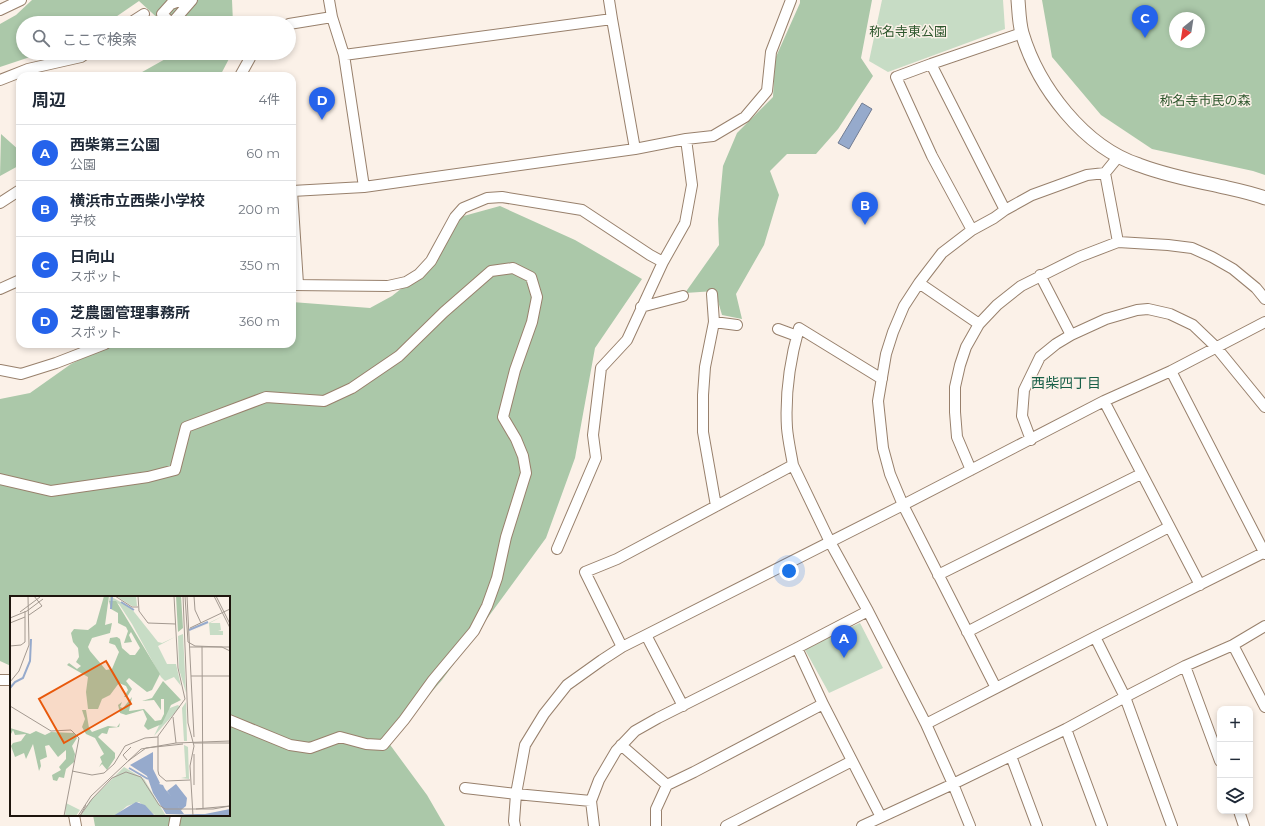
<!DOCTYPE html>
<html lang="ja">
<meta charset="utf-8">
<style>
:root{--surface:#fff;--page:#f6f6f7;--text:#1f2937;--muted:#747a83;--line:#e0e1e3;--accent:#2563eb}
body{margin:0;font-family:Montserrat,"Noto Sans JP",sans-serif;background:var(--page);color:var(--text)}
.controls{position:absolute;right:12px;bottom:12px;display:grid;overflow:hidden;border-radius:8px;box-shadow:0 2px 6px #0003}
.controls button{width:36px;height:36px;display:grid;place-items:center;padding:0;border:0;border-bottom:1px solid var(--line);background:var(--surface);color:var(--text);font:20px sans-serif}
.compass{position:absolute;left:1169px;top:12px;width:36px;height:36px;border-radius:50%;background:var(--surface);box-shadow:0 2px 6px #0003;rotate:210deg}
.you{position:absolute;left:789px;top:571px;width:14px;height:14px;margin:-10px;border:3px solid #fff;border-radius:50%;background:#1a73e8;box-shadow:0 0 0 6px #1a73e833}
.badge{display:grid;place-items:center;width:26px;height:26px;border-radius:50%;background:var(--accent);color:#fff;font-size:13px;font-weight:700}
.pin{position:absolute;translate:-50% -33px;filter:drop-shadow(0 1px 2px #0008)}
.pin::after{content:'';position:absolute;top:21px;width:14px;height:12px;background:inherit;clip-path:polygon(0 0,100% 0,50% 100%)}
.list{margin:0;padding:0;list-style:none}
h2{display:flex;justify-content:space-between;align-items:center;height:52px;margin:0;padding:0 16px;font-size:17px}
h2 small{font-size:13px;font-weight:400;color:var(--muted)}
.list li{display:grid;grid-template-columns:26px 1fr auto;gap:12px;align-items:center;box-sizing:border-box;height:56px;padding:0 16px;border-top:1px solid var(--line)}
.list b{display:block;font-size:15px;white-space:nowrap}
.list p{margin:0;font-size:13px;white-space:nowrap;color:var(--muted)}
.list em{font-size:13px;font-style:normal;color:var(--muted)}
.icon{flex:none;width:22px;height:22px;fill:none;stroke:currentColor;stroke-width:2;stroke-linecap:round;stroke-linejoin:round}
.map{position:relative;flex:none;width:1265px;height:826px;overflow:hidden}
.search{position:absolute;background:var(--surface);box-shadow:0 2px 6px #0003;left:16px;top:16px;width:280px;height:44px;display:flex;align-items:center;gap:10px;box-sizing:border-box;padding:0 14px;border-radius:22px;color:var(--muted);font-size:15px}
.panel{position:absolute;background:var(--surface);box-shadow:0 2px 6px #0003;left:16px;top:72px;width:280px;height:276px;border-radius:12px}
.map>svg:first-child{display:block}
</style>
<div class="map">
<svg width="1265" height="826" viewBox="0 0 1265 826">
<rect width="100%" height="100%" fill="#fbf1e8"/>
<path fill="#c7dcc5" d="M 882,0 L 1003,0 L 1005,29 L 888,72 L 869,61 Z
M 860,623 L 883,668 L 829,693 L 804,648 Z"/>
<path fill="#abc8a9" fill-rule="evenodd" d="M 32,0 L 232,0 L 233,23 L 163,23 L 139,1 L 107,23 L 23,23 L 23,53 L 42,53 L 0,67 L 0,24 L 16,15 Z
M 800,0 L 872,0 L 861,58 L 873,76 L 838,129 L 816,154 L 787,154 L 770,171 L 779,195 L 764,245 L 736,294 L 742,319 L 722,315 L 715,291 L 685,293 L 719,245 L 718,219 L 723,166 L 737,133 L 773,97 L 775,59 L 800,3 Z
M 1042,0 L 1265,0 L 1265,175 L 1253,171 L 1152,149 L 1101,115 L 1052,57 ZM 1175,18 L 1199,18 L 1199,42 L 1175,42 Z
M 176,53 L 232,53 L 220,76 L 135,76 Z
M 1,134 L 20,151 L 20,165 L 0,176 Z
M 500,206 L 575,240 L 642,279 L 595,348 L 575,458 L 546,538 L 442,680 L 388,742 L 427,795 L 445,826 L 95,826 L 93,815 L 229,815 L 229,597 L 11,597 L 11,666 L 0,661 L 0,399 L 30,393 L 71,364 L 111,344 L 292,344 L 292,302 L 370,308 L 392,296 L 421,273 L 460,217 Z"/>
<path fill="#96aacc" stroke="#727d93" d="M 862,103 L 872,109 L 849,149 L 838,143 Z"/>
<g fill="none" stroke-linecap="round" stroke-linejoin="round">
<g stroke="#98806c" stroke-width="12">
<path id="minor" d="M 329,0 L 332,17 L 344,55 L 364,187
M 609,0 L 612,19 L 635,149
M 0,10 L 21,0
M 130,23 L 144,14
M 171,23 L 162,14 L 171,4 L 182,0
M 172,23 L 192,0
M 289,24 L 332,17
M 344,55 L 612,19
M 931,64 L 1005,210
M 240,76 L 250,58 L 250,53
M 0,80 L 28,69 L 81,57 L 87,53
M 1105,173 L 1118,242
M 292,191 L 364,187 L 635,149 L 686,139 L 713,136 L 745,117 L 767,91 L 771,52 L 791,0
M 292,191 L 298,284
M 0,203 L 20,190
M 972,230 L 932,156 L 896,77 L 931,64 L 1022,33
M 1040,275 L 1071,335
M 919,283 L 979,324
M 292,285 L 388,286 L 406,282 L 419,274 L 431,261 L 455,217 L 463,208 L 487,198 L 502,197 L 582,210 L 650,255 L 663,262 L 685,223 L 692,185 L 686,139
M 0,289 L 20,280
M 712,294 L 714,322 L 705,367 L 703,395 L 703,432 L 716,506
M 641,307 L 683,296
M 714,322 L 737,325
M 778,329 L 797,336
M 0,370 L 21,374 L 56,363 L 105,344
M 1171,371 L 1265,554
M 1104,401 L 1200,585
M 1031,440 L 1022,416 L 1024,390 L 1040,357 L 1056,344 L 1071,335 L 1106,319 L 1137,310 L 1148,309 L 1170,314 L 1193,325 L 1216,347 L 1265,407
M 793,465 L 830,542 L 868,611 L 926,724 L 953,784 L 970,826
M 971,470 L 957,437 L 955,412 L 955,387 L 960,365 L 966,347 L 979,324 L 997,305 L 1021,286 L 1079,257 L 1118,242 L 1168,245 L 1192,248 L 1212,257 L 1233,269 L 1256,288 L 1265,299
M 0,479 L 51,491 L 148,477 L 175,470 L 186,427 L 266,397 L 324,401 L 352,388 L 399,356 L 444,312 L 491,271 L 513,268 L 531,277 L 537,297 L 532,322 L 515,370 L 503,417 L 516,439 L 523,456 L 526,473 L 506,537 L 497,578 L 487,606 L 474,631 L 433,680 L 404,720 L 383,745 L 366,744 L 340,737 L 310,748 L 290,745 L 229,720
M 557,549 L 596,458 L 593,435 L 601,368 L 627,340 L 663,262
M 938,575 L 1141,474
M 967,632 L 1169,527
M 646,635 L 683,706
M 1095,637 L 1125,697 L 1172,826
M 1233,645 L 1265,707
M 622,647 L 585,572 L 617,559 L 793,465 C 791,453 788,440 787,428 C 785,395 790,360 799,328 L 882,379
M 797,648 L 823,704
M 1185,666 L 1220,761
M 0,680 L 11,680
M 996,688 L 903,505 L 890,474 L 883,448 L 878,401 L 886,354 L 893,332 L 904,306 L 919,283 L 942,253 L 972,230 L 994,218 L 1005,210 L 1032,195 L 1087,175 L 1105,173 L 1118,157
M 926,724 L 1095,637 L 1265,552
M 1066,729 L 1102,826
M 621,745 L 667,785
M 1011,756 L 1037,826
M 465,788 L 516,794 L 591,801
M 1239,811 L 1244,826
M 74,815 L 76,826
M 174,826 L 176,815
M 515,826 L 514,821 L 516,794 L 525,745 L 544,714 L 567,685 L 602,660 L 622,647 L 646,635 L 903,505 L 1104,401 L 1171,371 L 1265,322
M 594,826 L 591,801 L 599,780 L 616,751 L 635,731 L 658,718 L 797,648 L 868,611
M 656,826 L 656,809 L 667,785 L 694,772 L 823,704 L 881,817
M 726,826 L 852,761
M 862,826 L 953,784 L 1066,729 L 1125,697 L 1185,666 L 1233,645 L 1265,626"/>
</g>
<g stroke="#98806c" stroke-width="15">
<path id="tertiary" d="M 1018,0 C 1019,11 1019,22 1022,33 C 1038,87 1084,147 1139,165 C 1163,174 1190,180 1215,185 C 1232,189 1249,192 1265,198"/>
</g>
<use href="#minor" stroke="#fff" stroke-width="10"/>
<use href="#tertiary" stroke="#fff" stroke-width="13"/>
</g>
<g text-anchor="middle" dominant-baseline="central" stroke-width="3" stroke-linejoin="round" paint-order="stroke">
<g font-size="13" fill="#2e572d" stroke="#fbf1e8">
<text x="908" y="31">称名寺東公園</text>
<text x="1205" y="100">称名寺市民の森</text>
</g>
<g font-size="14" fill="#175f47" stroke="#fbf1e8">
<text x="1066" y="383">西柴四丁目</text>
</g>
</g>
<g transform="translate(10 596)">
<rect width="220" height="220" fill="#fbf1e8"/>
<path d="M 100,0 L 121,12 L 148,46 L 152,47 L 165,41 L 148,50 L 157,68 L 166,68 L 171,90 L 164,81 L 155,85 L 151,81 L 122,28 L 109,8 L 99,5 ZM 106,0 L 126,0 L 127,10 L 122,10 ZM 213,20 L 200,27 L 210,27 L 211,34 L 208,35 L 213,35 L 213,39 L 200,39 L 199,27 L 180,36 ZM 173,38 L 176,97 L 169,73 L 168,40 ZM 176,106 L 177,145 L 174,145 L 172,112 ZM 168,109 L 170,111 L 144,140 L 157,113 ZM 174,149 L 178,151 L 179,183 L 171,182 L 176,181 ZM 114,171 L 134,183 L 156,220 L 146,220 L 129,206 L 117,210 L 105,220 L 71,220 L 79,206 ZM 56,207 L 70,214 L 66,220 L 55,220 Z" fill="#c7dcc5"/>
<path d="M 94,0 L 99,0 L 95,29 L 102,27 L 100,37 L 82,42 L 78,51 L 80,55 L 96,74 L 102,73 L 109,56 L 105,49 L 99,47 L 100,42 L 107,41 L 110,43 L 112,52 L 120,59 L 125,59 L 130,52 L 121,36 L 119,39 L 122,46 L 114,47 L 118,35 L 116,31 L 108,27 L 108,17 L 101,13 L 99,5 L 106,5 L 150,78 L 142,94 L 137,96 L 119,82 L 116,85 L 122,93 L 117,101 L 114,101 L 118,94 L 116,90 L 109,87 L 100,99 L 92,103 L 88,113 L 78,113 L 76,96 L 78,81 L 57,69 L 59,67 L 67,73 L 71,70 L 66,66 L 69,61 L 68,52 L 63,46 L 61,37 L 64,33 L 78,34 L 86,28 ZM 166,0 L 171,0 L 173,32 L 168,36 ZM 153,85 L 171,104 L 161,109 L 152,128 L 138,134 L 134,130 L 137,123 L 133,114 L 116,119 L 110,117 L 108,109 L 112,106 L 110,111 L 113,112 L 122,101 L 119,115 L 134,113 L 145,125 L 151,124 L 154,118 L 154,103 L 151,103 L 151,114 L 144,104 L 132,105 L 142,102 ZM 72,114 L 76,114 L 79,132 L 82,136 L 98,130 L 107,131 L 110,127 L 109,131 L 99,132 L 97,138 L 92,137 L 88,141 L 105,157 L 105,162 L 97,174 L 92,168 L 89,171 L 92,166 L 90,161 L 94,158 L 85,142 L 76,138 L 72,131 L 75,123 ZM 0,132 L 20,138 L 26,135 L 35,139 L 41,136 L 64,137 L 67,142 L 62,150 L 65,158 L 64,166 L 56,173 L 54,182 L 49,181 L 47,185 L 43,184 L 42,179 L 51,174 L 49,171 L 56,163 L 56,154 L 48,161 L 39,149 L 35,150 L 37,161 L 30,164 L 31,170 L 29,175 L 23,148 L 16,163 L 14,157 L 5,161 L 1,150 L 3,147 L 11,145 L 16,138 L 5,139 L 3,134 L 0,140 Z" fill="#abc8a9"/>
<path d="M 143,156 L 143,173 L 150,187 L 149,188 L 153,189 L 155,193 L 161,200 L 157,195 L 166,188 L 177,202 L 176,210 L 171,214 L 167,209 L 174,218 L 195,218 L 220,213 L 220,220 L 156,218 L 143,197 L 137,180 L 120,169 ZM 126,206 L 135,209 L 145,220 L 103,220 Z" fill="#96aacc"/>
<path fill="none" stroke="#96aacc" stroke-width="2" d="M 111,6 L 124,14M 101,13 L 102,0M 179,34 L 198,26M 0,92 L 5,86 L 13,82 L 20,65 L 21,43M 119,172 L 138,183"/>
<path fill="none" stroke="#a39990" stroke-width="1" d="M 105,0 L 122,11 L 128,11M 128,0 L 129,15 L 138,27 L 166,28M 164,0 L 168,72 L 175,103 L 148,140 L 148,175 L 149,179 L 156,185 L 180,184M 173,0 L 178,127 L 184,150 L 180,170 L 183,220M 175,0 L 178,46 L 185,50 L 212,51 L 220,55M 177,0 L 184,141M 184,0 L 185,14 L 191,27M 204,0 L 220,32M 206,0 L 220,28M 10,16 L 30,1M 19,19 L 32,10 L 24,0M 0,22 L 17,15 L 33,3M 0,27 L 15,21M 180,32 L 220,13M 0,50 L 11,49 L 15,46 L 15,15M 192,50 L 193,213M 179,51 L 220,51M 181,80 L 220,80M 0,86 L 9,75 L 19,49 L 18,0M 0,110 L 41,135 L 61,134 L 69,142 L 54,220M 163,121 L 166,147M 183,147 L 220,147M 184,158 L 184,189M 117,164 L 113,159 L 121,151M 118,165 L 136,152 L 173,148M 62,175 L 82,179 L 94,177 L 104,168 L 115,150 L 135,142 L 148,141M 186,213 L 220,210M 68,220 L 81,200 L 131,153 L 166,147 L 220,145M 70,220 L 76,209M 70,220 L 82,203 L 102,182 L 116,176 L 131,181 L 149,209 L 155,213 L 203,213 L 220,210"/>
<path fill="#e8590c" fill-opacity="0.15" stroke="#e8590c" stroke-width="2" d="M 96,65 L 121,108 L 54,147 L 29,103 Z"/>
<rect width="220" height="220" fill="none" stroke="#1e150d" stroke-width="2"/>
</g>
</svg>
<div class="controls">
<button>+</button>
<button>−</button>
<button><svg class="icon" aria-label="layers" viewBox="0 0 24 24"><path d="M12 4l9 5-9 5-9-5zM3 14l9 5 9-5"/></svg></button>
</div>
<svg class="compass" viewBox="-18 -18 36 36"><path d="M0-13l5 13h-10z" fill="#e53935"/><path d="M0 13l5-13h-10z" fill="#747a83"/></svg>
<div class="you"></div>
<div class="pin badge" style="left:844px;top:658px">A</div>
<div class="pin badge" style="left:865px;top:225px">B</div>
<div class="pin badge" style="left:1145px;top:38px">C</div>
<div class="pin badge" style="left:322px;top:120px">D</div>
<div class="search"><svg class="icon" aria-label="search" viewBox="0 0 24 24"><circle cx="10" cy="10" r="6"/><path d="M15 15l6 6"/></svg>ここで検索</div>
<section class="panel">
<h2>周辺<small>4件</small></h2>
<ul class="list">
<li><span class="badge">A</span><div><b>西柴第三公園</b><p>公園</p></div><em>60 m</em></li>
<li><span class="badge">B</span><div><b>横浜市立西柴小学校</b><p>学校</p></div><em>200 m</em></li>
<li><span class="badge">C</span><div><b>日向山</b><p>スポット</p></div><em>350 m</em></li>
<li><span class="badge">D</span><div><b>芝農園管理事務所</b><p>スポット</p></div><em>360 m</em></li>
</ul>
</section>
</div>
